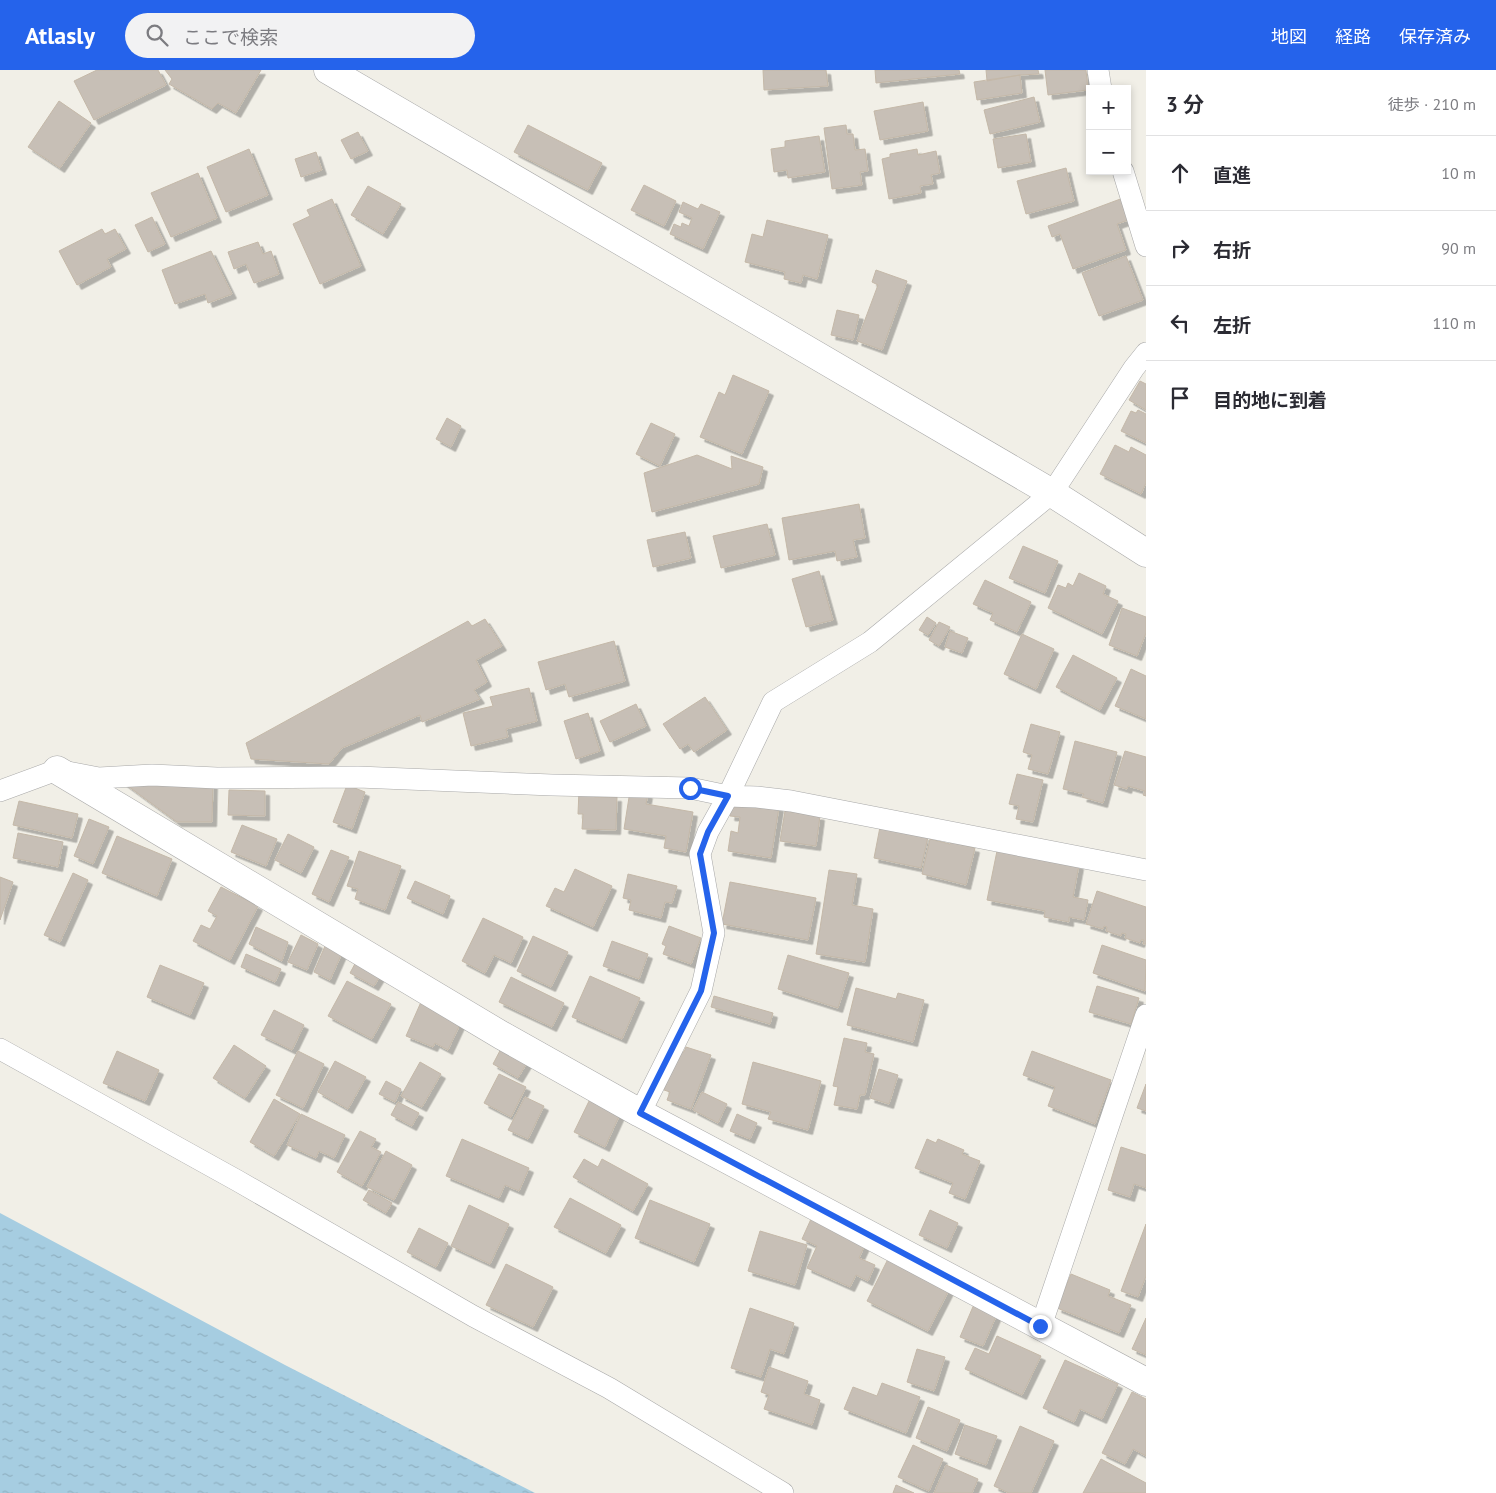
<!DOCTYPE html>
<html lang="ja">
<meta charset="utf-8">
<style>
:root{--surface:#fff;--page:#f2f2f3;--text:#2b2b33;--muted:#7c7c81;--line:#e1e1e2;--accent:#2563eb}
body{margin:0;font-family:"PT Sans","Noto Sans JP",sans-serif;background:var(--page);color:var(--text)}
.controls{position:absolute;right:15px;top:15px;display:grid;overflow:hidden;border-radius:0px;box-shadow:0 2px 8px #0003}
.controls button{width:45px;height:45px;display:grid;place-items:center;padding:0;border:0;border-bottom:1px solid var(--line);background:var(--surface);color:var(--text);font:25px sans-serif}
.stop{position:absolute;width:15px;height:15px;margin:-11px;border:4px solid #2563eb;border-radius:50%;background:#fff}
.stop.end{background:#2563eb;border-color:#fff;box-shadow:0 1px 5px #0008}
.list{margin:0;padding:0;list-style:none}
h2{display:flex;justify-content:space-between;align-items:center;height:65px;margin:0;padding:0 20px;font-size:21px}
h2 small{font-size:16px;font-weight:400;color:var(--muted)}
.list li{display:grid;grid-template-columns:32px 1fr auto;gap:15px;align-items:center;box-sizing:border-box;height:75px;padding:0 20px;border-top:1px solid var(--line)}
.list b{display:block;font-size:19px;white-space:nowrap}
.list em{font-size:16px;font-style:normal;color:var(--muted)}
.icon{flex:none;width:28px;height:28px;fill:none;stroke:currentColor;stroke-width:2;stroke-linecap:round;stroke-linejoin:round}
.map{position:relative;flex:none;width:1146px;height:1423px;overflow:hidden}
header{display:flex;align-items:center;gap:30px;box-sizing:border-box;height:70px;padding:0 25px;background:var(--accent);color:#fff}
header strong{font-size:24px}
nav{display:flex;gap:28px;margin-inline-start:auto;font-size:18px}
.search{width:350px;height:45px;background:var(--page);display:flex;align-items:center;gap:12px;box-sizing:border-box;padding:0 18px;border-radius:28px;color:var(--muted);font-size:19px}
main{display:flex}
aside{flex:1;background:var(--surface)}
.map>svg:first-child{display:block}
</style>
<header>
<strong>Atlasly</strong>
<div class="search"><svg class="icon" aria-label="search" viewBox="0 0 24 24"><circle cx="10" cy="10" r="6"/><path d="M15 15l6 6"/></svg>ここで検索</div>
<nav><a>地図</a><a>経路</a><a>保存済み</a></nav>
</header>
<main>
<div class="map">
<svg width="1146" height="1423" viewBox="0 0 1146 1423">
<defs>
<pattern id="water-ripples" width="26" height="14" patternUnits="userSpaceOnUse" patternTransform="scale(1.25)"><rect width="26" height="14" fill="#a6cde1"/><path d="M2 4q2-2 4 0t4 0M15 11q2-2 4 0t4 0" fill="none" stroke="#8fb0c1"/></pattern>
<filter id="shadow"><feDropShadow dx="4.5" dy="4.5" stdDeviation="0" flood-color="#0004"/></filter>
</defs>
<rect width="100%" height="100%" fill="#f1efe7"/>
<path fill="url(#water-ripples)" d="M 0,1143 L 285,1295 L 535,1423 L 0,1423 Z"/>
<path fill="#c7bfb6" stroke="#c4b8a8" filter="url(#shadow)" d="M 97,0 L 158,0 L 166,15 L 94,50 L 74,11 Z
M 165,0 L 261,0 L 236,43 L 218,33 L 212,39 L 169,14 L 172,9 Z
M 763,0 L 826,0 L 828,16 L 764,20 Z
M 875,0 L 959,0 L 960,4 L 876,13 Z
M 986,0 L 1038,0 L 1039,4 L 1020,5 L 987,11 Z
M 1045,0 L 1086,0 L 1088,20 L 1048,25 Z
M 1020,5 L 1022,23 L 977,30 L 974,12 Z
M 1034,27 L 1040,52 L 990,64 L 984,40 Z
M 59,31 L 91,53 L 60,98 L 28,77 Z
M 923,32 L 928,61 L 880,70 L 874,41 Z
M 528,55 L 602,93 L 588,120 L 514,82 Z
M 846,55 L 847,64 L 853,64 L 855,80 L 865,79 L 868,101 L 860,102 L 862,115 L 832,119 L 824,58 Z
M 358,62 L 368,81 L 351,89 L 341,70 Z
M 1026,64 L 1031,92 L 998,98 L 993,69 Z
M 819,66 L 825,102 L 788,108 L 787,100 L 774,102 L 771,79 L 785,77 L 785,71 Z
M 249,79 L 268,125 L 226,142 L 207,97 Z
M 917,79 L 918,85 L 936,81 L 940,103 L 931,105 L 933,114 L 920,116 L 921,123 L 889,129 L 882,89 L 890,87 L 890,84 Z
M 316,82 L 322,100 L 301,107 L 295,89 Z
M 1066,98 L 1074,131 L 1026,144 L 1017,111 Z
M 198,103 L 217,148 L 171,167 L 151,123 Z
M 644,115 L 676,131 L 664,156 L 631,140 Z
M 368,116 L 401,134 L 383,164 L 351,145 Z
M 1123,128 L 1131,149 L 1117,154 L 1126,180 L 1073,199 L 1060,164 L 1052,167 L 1048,156 Z
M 332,129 L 361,196 L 320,214 L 293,154 L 310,146 L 307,140 Z
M 683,132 L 698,139 L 701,134 L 720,142 L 703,179 L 670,164 L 674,154 L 681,157 L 682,153 L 689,156 L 692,148 L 679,142 Z
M 152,147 L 165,174 L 148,182 L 135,155 Z
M 767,150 L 828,165 L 817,209 L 803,205 L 801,213 L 784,209 L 785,202 L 745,192 L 752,164 L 763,167 Z
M 102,159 L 105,164 L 115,159 L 126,179 L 107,189 L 111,197 L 77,215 L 59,181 Z
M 258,172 L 263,184 L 271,181 L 279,204 L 254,213 L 246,194 L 234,199 L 228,182 Z
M 211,181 L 232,224 L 208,233 L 205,224 L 175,234 L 162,200 Z
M 1126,186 L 1143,230 L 1099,246 L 1082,203 Z
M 876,200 L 907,211 L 882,280 L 857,271 L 878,215 L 872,212 Z
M 837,240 L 859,245 L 853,270 L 831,265 Z
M 733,305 L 769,321 L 742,384 L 700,367 L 719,322 L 725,325 Z
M 1140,311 L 1146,314 L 1146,340 L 1129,330 Z
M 1138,340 L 1146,344 L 1146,373 L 1121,361 L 1131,341 L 1136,343 Z
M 447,348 L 461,356 L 451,377 L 436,369 Z
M 651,353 L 675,364 L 660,396 L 636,384 Z
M 1115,375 L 1129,382 L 1131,377 L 1146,385 L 1146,413 L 1141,424 L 1100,404 Z
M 697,385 L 732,399 L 731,386 L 763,397 L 759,414 L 652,442 L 644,403 Z
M 859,434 L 865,468 L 853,470 L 857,487 L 837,491 L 835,481 L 789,490 L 782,448 Z
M 767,454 L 775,485 L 721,498 L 713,466 Z
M 685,462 L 691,488 L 653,497 L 647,470 Z
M 1023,476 L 1058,491 L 1045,523 L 1009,508 Z
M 819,501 L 833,550 L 806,557 L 792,509 Z
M 1079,503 L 1106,516 L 1103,524 L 1118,531 L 1102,564 L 1048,538 L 1058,515 L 1066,518 L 1068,513 L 1073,516 Z
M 985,510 L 1031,532 L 1017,562 L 990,550 L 993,543 L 973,534 Z
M 1122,538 L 1146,547 L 1146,563 L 1137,586 L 1109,575 Z
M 927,547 L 936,553 L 928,565 L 919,560 Z
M 485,549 L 502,576 L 476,590 L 487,612 L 474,620 L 480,629 L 422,652 L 420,645 L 342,678 L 329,694 L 251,689 L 246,673 L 468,551 L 472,556 Z
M 939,552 L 950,557 L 939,576 L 929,570 Z
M 950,561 L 968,568 L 962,583 L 945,577 Z
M 1022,564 L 1054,579 L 1036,619 L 1004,604 Z
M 614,571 L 625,611 L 569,627 L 565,614 L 546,620 L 538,592 Z
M 1073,585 L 1117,608 L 1100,640 L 1056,617 Z
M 1131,599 L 1146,606 L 1146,649 L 1115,636 Z
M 529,618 L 537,651 L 506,659 L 508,667 L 471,676 L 463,643 L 493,636 L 490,627 Z
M 705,627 L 727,660 L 694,682 L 688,674 L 680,679 L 663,654 Z
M 636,634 L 646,656 L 610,672 L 600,651 Z
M 588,643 L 600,681 L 576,689 L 564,651 Z
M 1031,654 L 1060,662 L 1048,704 L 1028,699 L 1032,685 L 1023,682 Z
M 1075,671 L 1117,682 L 1103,733 L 1082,727 L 1084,724 L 1063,719 Z
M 1125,681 L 1146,687 L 1146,726 L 1143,725 L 1145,721 L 1128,716 L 1127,719 L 1114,715 Z
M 1017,704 L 1043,710 L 1033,752 L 1016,749 L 1019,736 L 1009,734 Z
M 121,711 L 213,712 L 212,752 L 177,752 Z
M 347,715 L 365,722 L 352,759 L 333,752 Z
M 229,720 L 265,721 L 265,746 L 228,745 Z
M 579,720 L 595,727 L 617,727 L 616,760 L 582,759 L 583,744 L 578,744 Z
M 630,721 L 648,724 L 646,734 L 693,742 L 686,782 L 664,778 L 666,766 L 624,759 Z
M 733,730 L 779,737 L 771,788 L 728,781 L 731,761 L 738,763 L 740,747 L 730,746 Z
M 19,731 L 78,744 L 72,768 L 13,755 Z
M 785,741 L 820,746 L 816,776 L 780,771 Z
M 89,749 L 109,757 L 93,794 L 74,786 Z
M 242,755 L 277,769 L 266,796 L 231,782 Z
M 880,757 L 928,767 L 921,798 L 874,788 Z
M 18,763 L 63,772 L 58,797 L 13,788 Z
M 288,764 L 314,777 L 301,803 L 275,790 Z
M 117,766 L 172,789 L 157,826 L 102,803 Z
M 930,769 L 950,774 L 951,772 L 975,778 L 966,815 L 922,804 Z
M 998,776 L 1079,795 L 1073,827 L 1088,830 L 1084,850 L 1069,847 L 1069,852 L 1044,847 L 1045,841 L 987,830 Z
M 331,780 L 349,787 L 329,832 L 312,824 Z
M 359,781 L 401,796 L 385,840 L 355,829 L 358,819 L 347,816 Z
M 575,799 L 612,816 L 593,857 L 546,836 L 555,818 L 564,822 Z
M 829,800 L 857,804 L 852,835 L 873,839 L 865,892 L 816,884 Z
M 73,803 L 88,810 L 60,872 L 44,865 Z
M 628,804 L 677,816 L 672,833 L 665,832 L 661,848 L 629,840 L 631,830 L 623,828 Z
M 0,807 L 13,812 L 0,850 Z
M 415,811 L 450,826 L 443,844 L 407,828 Z
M 730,812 L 816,828 L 808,870 L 722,854 Z
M 221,817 L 258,836 L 230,890 L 193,871 L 201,855 L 210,859 L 217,846 L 208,841 Z
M 1097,821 L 1146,837 L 1146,874 L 1143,874 L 1144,870 L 1141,870 L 1140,873 L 1125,868 L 1126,864 L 1122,863 L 1121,866 L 1106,861 L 1107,857 L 1104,856 L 1103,859 L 1086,854 Z
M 483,848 L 523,867 L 511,893 L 494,885 L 485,903 L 462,891 Z
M 669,856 L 701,868 L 691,894 L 663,884 L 666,876 L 662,874 Z
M 256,857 L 288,872 L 282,891 L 249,874 Z
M 301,865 L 318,874 L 307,900 L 288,892 Z
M 533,866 L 568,882 L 551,917 L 517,901 Z
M 612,871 L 648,884 L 639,909 L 603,896 Z
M 1102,875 L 1146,890 L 1145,921 L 1093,903 Z
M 325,876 L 342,883 L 330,910 L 314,902 Z
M 246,884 L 281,899 L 275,912 L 241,897 Z
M 788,885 L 849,903 L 838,938 L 778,919 Z
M 357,890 L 382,903 L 374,916 L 350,903 Z
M 160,895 L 204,913 L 190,945 L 147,927 Z
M 590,906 L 640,928 L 622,969 L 572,947 Z
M 511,907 L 564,933 L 552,957 L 499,932 Z
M 347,911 L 391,934 L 372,969 L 328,946 Z
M 1097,916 L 1139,928 L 1131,954 L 1089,942 Z
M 856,918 L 896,929 L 898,923 L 924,930 L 913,972 L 847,955 Z
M 714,926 L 773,943 L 770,954 L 711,937 Z
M 421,932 L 462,950 L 448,980 L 435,973 L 433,977 L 406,966 Z
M 274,940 L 304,955 L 292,980 L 261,965 Z
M 844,968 L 867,973 L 865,982 L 874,984 L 865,1025 L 860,1025 L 857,1039 L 834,1035 L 838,1017 L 833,1016 Z
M 504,973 L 530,988 L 518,1008 L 493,994 Z
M 234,975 L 266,996 L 245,1028 L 213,1008 Z
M 686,977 L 711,985 L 691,1039 L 667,1030 L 670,1022 L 664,1020 L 678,980 L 684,982 Z
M 117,981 L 159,1000 L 145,1031 L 103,1013 Z
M 298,981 L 324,994 L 303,1038 L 276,1025 Z
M 1032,981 L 1111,1010 L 1095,1054 L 1048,1036 L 1055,1017 L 1023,1005 Z
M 335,991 L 366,1007 L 348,1039 L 318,1022 Z
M 420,992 L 441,1004 L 422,1037 L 401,1026 Z
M 753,992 L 821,1011 L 808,1060 L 768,1049 L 771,1042 L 742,1034 Z
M 879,999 L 898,1005 L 889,1034 L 870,1028 Z
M 499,1004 L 526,1017 L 511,1047 L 484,1033 Z
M 386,1011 L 401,1019 L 395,1032 L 379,1024 Z
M 1146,1014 L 1146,1041 L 1137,1038 Z
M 702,1022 L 727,1034 L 718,1053 L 693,1040 Z
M 525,1027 L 544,1036 L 528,1069 L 508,1060 Z
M 591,1027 L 621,1042 L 605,1077 L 574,1062 Z
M 274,1029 L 300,1044 L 274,1086 L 250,1072 Z
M 398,1032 L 419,1043 L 412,1056 L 391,1045 Z
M 301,1044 L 345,1065 L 334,1088 L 319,1081 L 316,1088 L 287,1075 Z
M 737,1044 L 757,1053 L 750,1069 L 730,1061 Z
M 360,1061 L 376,1069 L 371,1077 L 381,1082 L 362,1116 L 337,1102 Z
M 462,1069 L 529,1098 L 519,1121 L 505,1115 L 499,1128 L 446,1106 Z
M 927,1069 L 936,1073 L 938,1069 L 964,1080 L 962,1084 L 980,1091 L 965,1129 L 949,1123 L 953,1113 L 915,1098 Z
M 1121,1077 L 1146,1085 L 1146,1118 L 1134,1114 L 1130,1127 L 1108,1120 Z
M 386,1081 L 412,1095 L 394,1130 L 367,1117 Z
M 584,1089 L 598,1097 L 602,1089 L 648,1114 L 633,1141 L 573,1107 Z
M 369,1120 L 392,1133 L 386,1143 L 363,1130 Z
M 570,1128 L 621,1155 L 606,1183 L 554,1157 Z
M 650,1130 L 710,1154 L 694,1192 L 635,1168 Z
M 469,1135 L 509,1154 L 490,1194 L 451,1176 Z
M 930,1140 L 958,1153 L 947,1178 L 919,1165 Z
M 811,1149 L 866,1173 L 859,1188 L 875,1195 L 868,1211 L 856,1205 L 850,1217 L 807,1198 L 817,1176 L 802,1169 Z
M 1146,1154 L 1146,1206 L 1138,1227 L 1121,1221 Z
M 419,1158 L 448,1173 L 436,1197 L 407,1182 Z
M 760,1161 L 807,1175 L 795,1215 L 748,1201 Z
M 888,1189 L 949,1220 L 928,1261 L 867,1231 Z
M 506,1194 L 553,1217 L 533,1257 L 486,1235 Z
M 1071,1204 L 1110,1220 L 1108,1226 L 1131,1235 L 1119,1263 L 1057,1238 Z
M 975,1232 L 998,1242 L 983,1276 L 960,1267 Z
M 750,1238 L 794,1253 L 784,1284 L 770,1279 L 761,1307 L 731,1298 Z
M 1146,1248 L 1146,1285 L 1132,1279 Z
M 997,1266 L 1041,1286 L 1022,1325 L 965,1299 L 975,1278 L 989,1284 Z
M 917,1279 L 945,1287 L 934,1321 L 907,1312 Z
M 1065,1290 L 1118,1314 L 1102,1349 L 1080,1339 L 1074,1352 L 1043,1338 Z
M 769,1297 L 808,1311 L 804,1324 L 820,1330 L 812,1355 L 764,1339 L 769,1325 L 761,1322 Z
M 882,1313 L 920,1327 L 906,1363 L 844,1339 L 853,1317 L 877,1326 Z
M 1132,1322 L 1146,1329 L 1146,1386 L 1133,1379 L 1125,1394 L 1102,1383 Z
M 928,1337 L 960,1350 L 947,1381 L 916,1368 Z
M 965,1355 L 997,1366 L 986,1395 L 955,1384 Z
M 1020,1356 L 1054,1371 L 1031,1423 L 1009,1423 L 994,1416 Z
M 913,1375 L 943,1389 L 929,1421 L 898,1407 Z
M 1101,1389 L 1146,1413 L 1146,1423 L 1083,1423 Z
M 946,1395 L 978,1409 L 972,1423 L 934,1423 Z
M 896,1415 L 914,1423 L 893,1423 Z"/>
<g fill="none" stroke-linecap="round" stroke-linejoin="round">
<g stroke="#a8a8a8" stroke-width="22">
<path id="minor" d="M 1098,0 L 1101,19
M 1123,101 L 1146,176
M 0,721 L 57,700 L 99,708 L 152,705 L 217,708 L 358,707 L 552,715 L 690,718 L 728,726 L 757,727 L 791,731 L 1146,800
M 0,979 L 238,1111 L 473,1246 L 609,1318 L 783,1423
M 640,1043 L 701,921 L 714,863 L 700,784 L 708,762 L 728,726 L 773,632 L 870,572 L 1052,423 L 1134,298 L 1146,283
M 1041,1256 L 1146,945"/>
</g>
<g stroke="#a8a8a8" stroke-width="29">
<path id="tertiary" d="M 328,0 L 1052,423 L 1146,483
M 57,700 L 501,965 L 640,1043 L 1146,1312"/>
</g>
<use href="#minor" stroke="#fff" stroke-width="21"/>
<use href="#tertiary" stroke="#fff" stroke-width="28"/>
</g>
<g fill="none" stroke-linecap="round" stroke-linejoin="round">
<path stroke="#2563eb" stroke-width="6" d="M 690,718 L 728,726 L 708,762 L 700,784 L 714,863 L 701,921 L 640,1043 L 1040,1256"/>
</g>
</svg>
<div class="controls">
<button>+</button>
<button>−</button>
</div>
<div class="stop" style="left:690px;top:718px"></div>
<div class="stop end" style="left:1040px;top:1256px"></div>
</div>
<aside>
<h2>3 分<small>徒歩 · 210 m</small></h2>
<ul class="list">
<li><svg class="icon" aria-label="ahead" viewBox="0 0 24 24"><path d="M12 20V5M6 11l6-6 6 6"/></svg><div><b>直進</b></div><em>10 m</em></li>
<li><svg class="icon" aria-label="right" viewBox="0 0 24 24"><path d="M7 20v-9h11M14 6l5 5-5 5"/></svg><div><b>右折</b></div><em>90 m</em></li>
<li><svg class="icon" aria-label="left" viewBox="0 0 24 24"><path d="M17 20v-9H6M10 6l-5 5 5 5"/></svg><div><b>左折</b></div><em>110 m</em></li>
<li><svg class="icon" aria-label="arrive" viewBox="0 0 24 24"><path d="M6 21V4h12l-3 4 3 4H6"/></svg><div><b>目的地に到着</b></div></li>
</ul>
</aside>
</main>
